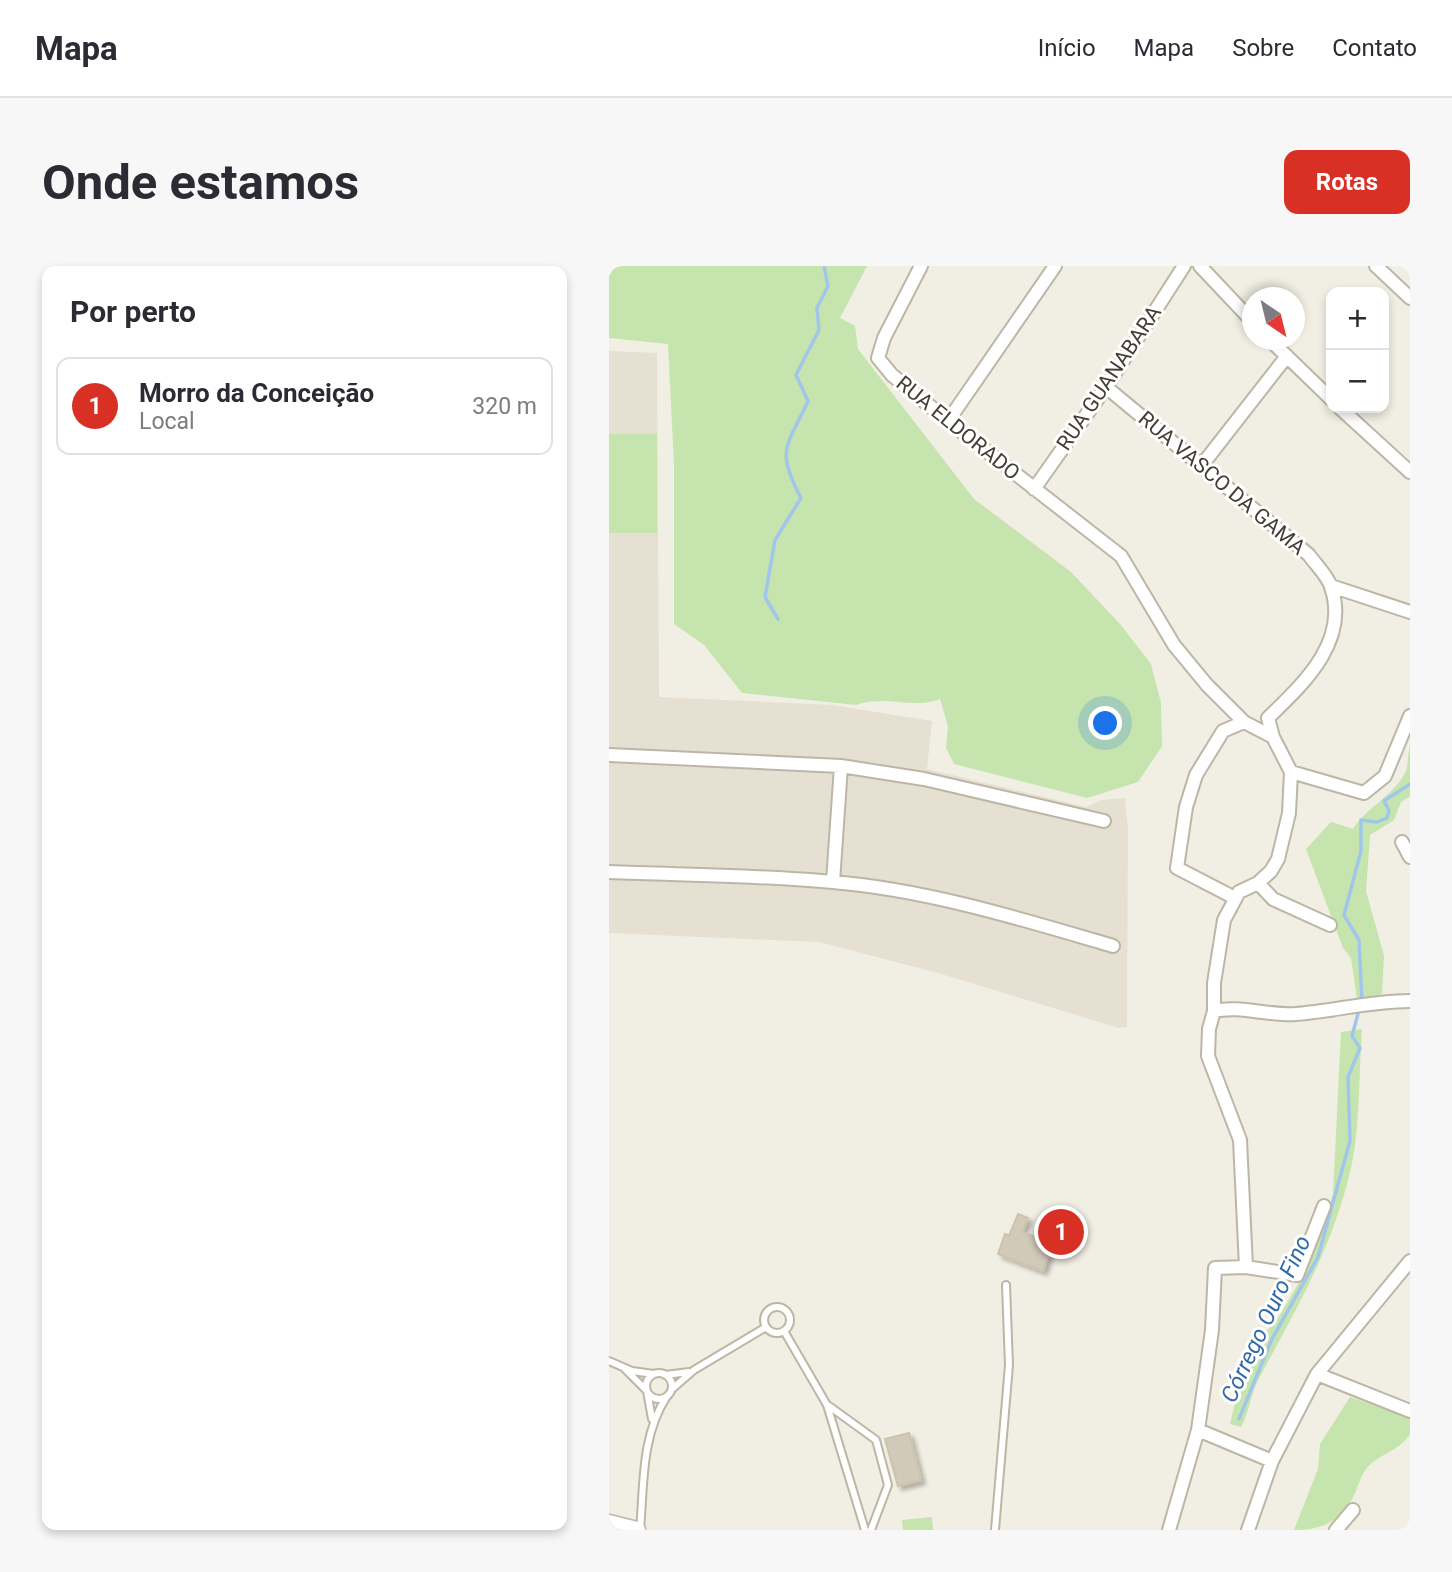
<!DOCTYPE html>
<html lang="pt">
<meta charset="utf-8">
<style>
:root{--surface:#fff;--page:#f7f7f7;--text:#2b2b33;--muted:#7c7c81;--line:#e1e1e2;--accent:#d93025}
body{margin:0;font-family:Roboto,sans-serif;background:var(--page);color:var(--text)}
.controls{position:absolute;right:21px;top:21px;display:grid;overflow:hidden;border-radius:14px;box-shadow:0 4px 10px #0003}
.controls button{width:63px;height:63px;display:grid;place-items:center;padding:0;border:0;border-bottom:2px solid var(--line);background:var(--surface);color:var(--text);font:35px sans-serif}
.compass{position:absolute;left:633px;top:21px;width:63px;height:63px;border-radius:50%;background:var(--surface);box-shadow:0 4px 10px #0003;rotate:145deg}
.you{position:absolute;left:497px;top:458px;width:24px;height:24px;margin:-18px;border:5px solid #fff;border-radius:50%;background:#1a73e8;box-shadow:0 0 0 10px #1a73e833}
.badge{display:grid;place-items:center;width:46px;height:46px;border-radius:50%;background:var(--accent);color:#fff;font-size:23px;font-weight:700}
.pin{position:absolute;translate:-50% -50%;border:4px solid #fff;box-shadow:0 2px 7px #0006}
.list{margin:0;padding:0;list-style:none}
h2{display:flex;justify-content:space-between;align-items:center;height:91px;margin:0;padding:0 28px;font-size:30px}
h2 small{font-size:23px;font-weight:400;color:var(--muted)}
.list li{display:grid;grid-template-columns:46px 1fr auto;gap:21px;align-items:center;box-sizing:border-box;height:98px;margin:0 14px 14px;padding:0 14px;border:2px solid var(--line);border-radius:14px}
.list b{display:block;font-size:26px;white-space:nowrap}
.list p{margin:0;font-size:23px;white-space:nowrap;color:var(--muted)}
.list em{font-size:23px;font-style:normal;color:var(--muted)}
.map{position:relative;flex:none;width:801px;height:1264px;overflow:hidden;border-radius:14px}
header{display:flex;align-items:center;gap:42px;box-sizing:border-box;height:98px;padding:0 35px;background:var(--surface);border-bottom:2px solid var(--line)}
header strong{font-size:33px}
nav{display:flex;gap:38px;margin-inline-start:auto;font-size:24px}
.intro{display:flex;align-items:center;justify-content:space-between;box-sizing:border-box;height:168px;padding:0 42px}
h1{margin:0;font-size:49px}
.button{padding:18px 32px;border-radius:14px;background:var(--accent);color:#fff;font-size:24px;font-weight:700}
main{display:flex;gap:42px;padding:0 42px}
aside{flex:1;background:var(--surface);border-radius:14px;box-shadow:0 4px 10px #0003}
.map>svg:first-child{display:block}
</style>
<header>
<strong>Mapa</strong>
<nav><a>Início</a><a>Mapa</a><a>Sobre</a><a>Contato</a></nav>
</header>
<div class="intro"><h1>Onde estamos</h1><a class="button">Rotas</a></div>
<main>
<aside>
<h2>Por perto<small></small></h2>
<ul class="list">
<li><span class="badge">1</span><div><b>Morro da Conceição</b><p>Local</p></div><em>320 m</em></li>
</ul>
</aside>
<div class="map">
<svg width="801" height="1264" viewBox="0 0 801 1264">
<defs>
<filter id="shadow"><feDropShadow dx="4" dy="4" stdDeviation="2" flood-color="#0004"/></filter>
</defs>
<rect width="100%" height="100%" fill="#f1eee3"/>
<path fill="#e5e0d1" d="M 0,85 L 48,87 L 50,431 L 223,439 L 323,455 L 318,503 L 477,541 L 493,534 L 516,532 L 519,562 L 518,761 L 510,762 L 329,707 L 210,676 L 0,667 Z"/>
<path fill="#c6e4ad" d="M 0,0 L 258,0 L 231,52 L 246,60 L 249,83 L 365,233 L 462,306 L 511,358 L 542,398 L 552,437 L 553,480 L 529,516 L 478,532 L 345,498 L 337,482 L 339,460 L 331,433 C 302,444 277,428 247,439 L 133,427 L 95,379 L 65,358 L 65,198 L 59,78 L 0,72 Z
M 0,168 L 48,168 L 48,267 L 0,267 Z
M 801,481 L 801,530 L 792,536 L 785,554 L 761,569 L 757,625 L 775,690 L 773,728 L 748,733 L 742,692 L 734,682 L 697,583 L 722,556 L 744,563 C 757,542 782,531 795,509 C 800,502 798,489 801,481 Z
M 753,763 C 750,804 751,863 742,902 C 723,984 687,1043 648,1116 C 641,1131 640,1147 632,1161 L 621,1158 L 633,1109 L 646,1078 L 669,1052 L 688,1020 L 709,975 L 724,928 L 732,766 Z
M 741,1131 L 801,1152 L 801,1168 C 790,1186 769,1188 758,1202 C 750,1212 748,1226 741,1237 C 727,1258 709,1264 685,1264 L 709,1203 L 711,1178 Z
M 323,1251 L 324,1264 L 294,1264 L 293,1254 Z"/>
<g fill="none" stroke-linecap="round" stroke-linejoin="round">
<path stroke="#a0c6ec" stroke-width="3.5" d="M 169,353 L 156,331 L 166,274 L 192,232 C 166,183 178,181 199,135 L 187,109 L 210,64 L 208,42 L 219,20 L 215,0
M 753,736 L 750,674 L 735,649 L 752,585 L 752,554 L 768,556 L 778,552 L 780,544 L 775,535 L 801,518
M 630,1153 L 663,1073 L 709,991 L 741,875 L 739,811 L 751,782 L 743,770 L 750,744"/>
</g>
<path fill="#d2cab9" stroke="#ccc3ad" stroke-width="2" filter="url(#shadow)" d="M 409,948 L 419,952 L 413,966 L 438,975 L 436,982 L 441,984 L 434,1005 L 389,988 L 396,968 L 400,970 Z
M 300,1167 L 312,1214 L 289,1220 L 276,1173 Z"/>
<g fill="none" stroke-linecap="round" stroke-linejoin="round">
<g stroke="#bcb6a6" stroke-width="10">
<path id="service" d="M155 1054a13 13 0 1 1 26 0a13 13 0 1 1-26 0Z
M 175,1065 L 218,1139 L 256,1264
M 0,1095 L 23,1105 L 45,1108
M 15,1102 L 38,1125 L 43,1153
M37 1120a13 13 0 1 1 26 0a13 13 0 1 1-26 0Z
M 56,1109 L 80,1106
M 63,1123 L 85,1104 L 157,1061
M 220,1140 L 267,1174 L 279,1219 L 262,1264
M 31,1264 C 35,1218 32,1170 58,1130
M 386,1264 L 400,1099 L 397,1019"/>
</g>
<g stroke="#bcb6a6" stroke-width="16">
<path id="minor" d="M 312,0 L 275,72 L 269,92 L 283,109 L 339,155 L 512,290 L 565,379 L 598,419 L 635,456
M 591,0 L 643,55
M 767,0 L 801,32
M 661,74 L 722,133
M 497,121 L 700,289 C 707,299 719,310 722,321 C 741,375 694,418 659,452 L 664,471 L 682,506 L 680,547 L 669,593 L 662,605 L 649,617 L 630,626 L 615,654 L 605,717 L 605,745 L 600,763 L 599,790 L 631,874 L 637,1001
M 731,142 L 801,206
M 339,155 L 446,0
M 593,199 L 678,90
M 425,223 L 497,121 L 575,0
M 722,320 L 801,346
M 0,489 L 232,500 L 315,513 L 495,555
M 682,506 L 755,527 L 776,510 L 801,450
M 793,576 L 801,591
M 0,606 C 74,609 150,609 224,616 C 319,624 412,653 504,680
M 224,616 L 232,500
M 649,617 L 664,633 L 721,659
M 626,632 L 568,602 L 577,541 L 587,509 L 614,465 L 635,456 L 664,471
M 605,745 C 630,739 660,750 687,748 C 725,745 762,735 801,735
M 708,1108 L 801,1145
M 589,1164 L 663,1195
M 560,1264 L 589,1164 L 603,1064 L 606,1002 L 637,1001 L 688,1009 L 715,940
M 639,1264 L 663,1195 L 708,1108 L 801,995
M 727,1264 L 744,1244"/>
</g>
<g stroke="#bcb6a6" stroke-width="19">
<path id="tertiary" d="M 0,1257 L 28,1264"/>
</g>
<use href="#service" stroke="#fff" stroke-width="6"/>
<use href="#minor" stroke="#fff" stroke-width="12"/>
<use href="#tertiary" stroke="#fff" stroke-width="16"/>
</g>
<g text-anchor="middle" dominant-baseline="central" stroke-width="6" stroke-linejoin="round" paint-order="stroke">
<g font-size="21" fill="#423e34" stroke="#fff">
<text transform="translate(500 112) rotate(-56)">RUA GUANABARA</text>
<text transform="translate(349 162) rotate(39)">RUA ELDORADO</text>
<text transform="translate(613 217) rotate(40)">RUA VASCO DA GAMA</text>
</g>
<g font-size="23" font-style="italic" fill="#326ba9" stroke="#fff">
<text transform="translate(657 1053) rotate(-65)">Córrego Ouro Fino</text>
</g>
</g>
</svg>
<div class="controls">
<button>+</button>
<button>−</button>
</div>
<svg class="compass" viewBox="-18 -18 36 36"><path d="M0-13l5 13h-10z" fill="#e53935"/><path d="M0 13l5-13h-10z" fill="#7c7c81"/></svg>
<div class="you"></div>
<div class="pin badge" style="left:452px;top:966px">1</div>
</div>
</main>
